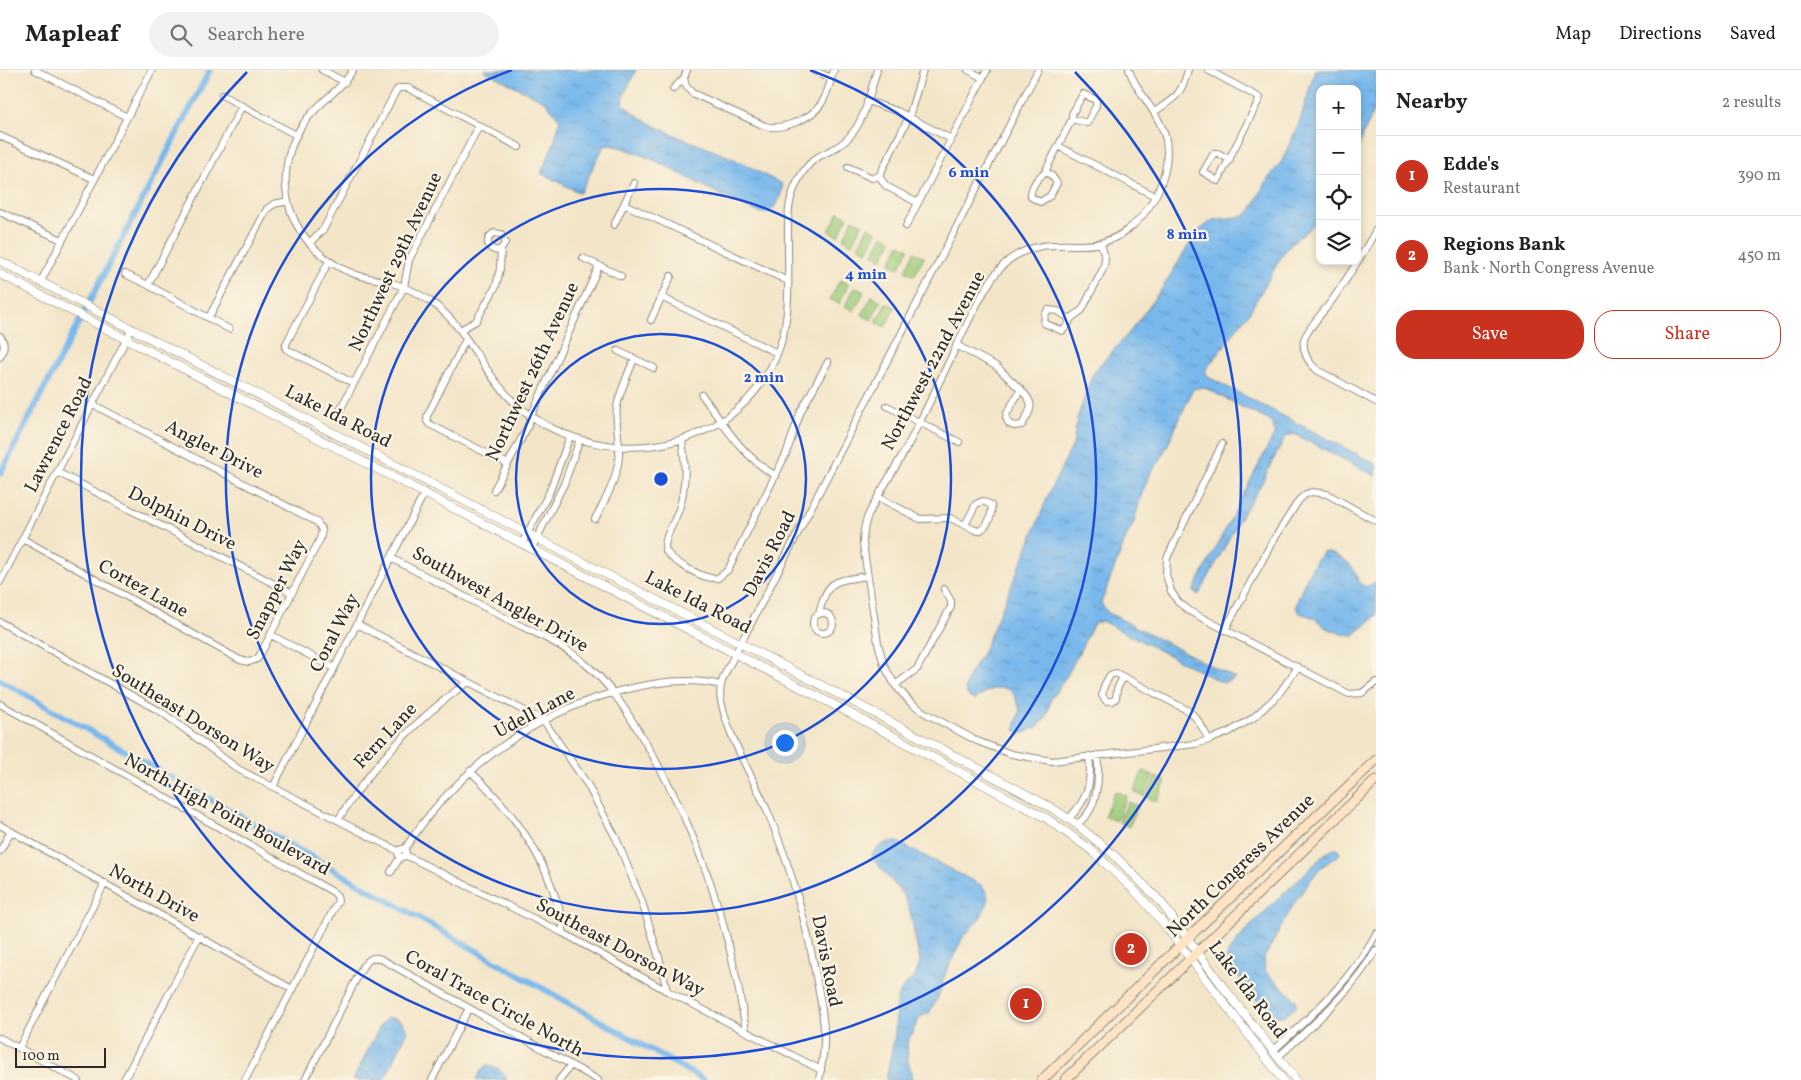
<!DOCTYPE html>
<meta charset="utf-8">
<style>
:root{--surface:#fff;--page:#f2f2f2;--text:#202124;--muted:#757577;--line:#e0e0e0;--accent:#c8321e}
body{margin:0;font-family:Vollkorn,serif;background:var(--page);color:var(--text)}
.controls{position:absolute;right:15px;top:15px;display:grid;overflow:hidden;border-radius:10px;box-shadow:0 2px 8px #0003}
.controls button{width:45px;height:45px;display:grid;place-items:center;padding:0;border:0;border-bottom:1px solid var(--line);background:var(--surface);color:var(--text);font:25px sans-serif}
.scale{position:absolute;left:15px;bottom:12px;width:91px;box-sizing:border-box;padding-left:5px;border:2px solid #2b2b2b;border-top:0;font-size:14px;line-height:18px;white-space:nowrap;color:#2b2b2b;-webkit-text-stroke:4px #fcf5e5;paint-order:stroke}
.you{position:absolute;left:784px;top:672px;width:18px;height:18px;margin:-12px;border:4px solid #fff;border-radius:50%;background:#1a73e8;box-shadow:0 0 0 8px #1a73e833}
.badge{display:grid;place-items:center;width:32px;height:32px;border-radius:50%;background:var(--accent);color:#fff;font-size:16px;font-weight:700}
.pin{position:absolute;translate:-50% -50%;border:2px solid #fff;box-shadow:0 1px 5px #0006}
.list{margin:0;padding:0;list-style:none}
h2{display:flex;justify-content:space-between;align-items:center;height:65px;margin:0;padding:0 20px;font-size:21px}
h2 small{font-size:16px;font-weight:400;color:var(--muted)}
.list li{display:grid;grid-template-columns:32px 1fr auto;gap:15px;align-items:center;box-sizing:border-box;height:80px;padding:0 20px;border-top:1px solid var(--line)}
.list b{display:block;font-size:19px;white-space:nowrap}
.list p{margin:0;font-size:16px;white-space:nowrap;color:var(--muted)}
.list em{font-size:16px;font-style:normal;color:var(--muted)}
.actions{display:flex;gap:10px;padding:15px 20px}
.actions a{flex:1;padding:11px 0;border:1px solid var(--accent);border-radius:20px;text-align:center;font-size:18px;color:var(--accent)}
.actions .main{background:var(--accent);color:#fff}
.icon{flex:none;width:28px;height:28px;fill:none;stroke:currentColor;stroke-width:2;stroke-linecap:round;stroke-linejoin:round}
.map{position:relative;flex:none;width:1376px;height:1010px;overflow:hidden}
header{display:flex;align-items:center;gap:30px;box-sizing:border-box;height:70px;padding:0 25px;background:var(--surface);border-bottom:1px solid var(--line)}
header strong{font-size:24px}
nav{display:flex;gap:28px;margin-inline-start:auto;font-size:18px}
.search{width:350px;height:45px;background:var(--page);display:flex;align-items:center;gap:12px;box-sizing:border-box;padding:0 18px;border-radius:28px;color:var(--muted);font-size:19px}
main{display:flex}
aside{flex:1;background:var(--surface)}
.map>svg:first-child{display:block}
</style>
<header>
<strong>Mapleaf</strong>
<div class="search"><svg class="icon" aria-label="search" viewBox="0 0 24 24"><circle cx="10" cy="10" r="6"/><path d="M15 15l6 6"/></svg>Search here</div>
<nav><a>Map</a><a>Directions</a><a>Saved</a></nav>
</header>
<main>
<div class="map">
<svg width="1376" height="1010" viewBox="0 0 1376 1010">
<defs>
<pattern id="water-ripples" width="26" height="14" patternUnits="userSpaceOnUse" patternTransform="scale(1.25)"><rect width="26" height="14" fill="#78b8ec"/><path d="M2 4q2-2 4 0t4 0M15 11q2-2 4 0t4 0" fill="none" stroke="#6396bf"/></pattern>
</defs>
<rect width="100%" height="100%" fill="#fcf5e5"/>
<filter id="ink" filterUnits="userSpaceOnUse"><feTurbulence type="fractalNoise" baseFrequency=".02" numOctaves="2"/><feDisplacementMap in="SourceGraphic" scale="10" xChannelSelector="R" yChannelSelector="G"/><feConvolveMatrix kernelMatrix="1 2 1 2 8 2 1 2 1" color-interpolation-filters="sRGB"/></filter>
<filter id="wash" filterUnits="userSpaceOnUse"><feTurbulence type="fractalNoise" baseFrequency=".0096" numOctaves="4" result="noise"/><feDisplacementMap in="SourceGraphic" scale="20" xChannelSelector="R" yChannelSelector="G"/><feGaussianBlur stdDeviation="1.12" result="paint"/><feColorMatrix in="noise" values="0 0 0 0 0 0 0 0 0 0 0 0 0 0 0 0 0 1.4 0 .05"/><feComposite in="paint" operator="in"/></filter>
<g filter="url(#wash)">
<rect width="100%" height="100%" fill="#f3e5c8"/>
<path fill="#9fcc7a" stroke="#657c52" d="M 839,142 L 848,147 L 838,166 L 829,161 Z
M 853,149 L 862,154 L 852,174 L 843,169 Z
M 868,157 L 877,162 L 867,181 L 858,176 Z
M 883,165 L 892,170 L 882,189 L 873,184 Z
M 900,174 L 909,179 L 899,198 L 890,194 Z
M 914,182 L 924,187 L 914,206 L 905,201 Z
M 840,210 L 849,214 L 839,234 L 830,229 Z
M 855,217 L 864,222 L 854,241 L 845,236 Z
M 872,226 L 881,231 L 871,250 L 862,245 Z
M 886,233 L 895,237 L 885,257 L 876,252 Z
M 1143,701 L 1153,705 L 1144,726 L 1134,721 Z
M 1155,707 L 1166,711 L 1156,732 L 1146,727 Z
M 1115,721 L 1127,726 L 1116,751 L 1104,746 Z
M 1128,732 L 1138,736 L 1129,757 L 1119,752 Z"/>
<path fill="url(#water-ripples)" stroke="#52728c" d="M 483,0 L 636,0 L 624,25 L 623,34 C 652,60 692,71 727,86 C 746,94 763,105 782,114 C 783,124 775,144 762,143 C 754,142 744,135 737,132 C 695,115 656,85 611,75 L 604,76 L 580,123 L 541,103 L 554,73 L 560,50 L 546,32 Z
M 1315,0 L 1376,0 C 1376,26 1376,44 1362,65 L 1363,67 L 1357,81 L 1357,19 L 1320,19 L 1320,147 C 1311,160 1296,167 1286,179 L 1250,241 L 1205,301 L 1208,307 L 1376,394 L 1376,406 L 1294,364 L 1285,367 L 1257,422 L 1241,446 L 1199,525 L 1193,522 L 1275,363 L 1272,352 L 1203,317 L 1193,319 L 1168,374 L 1159,392 L 1151,402 L 1142,423 L 1133,455 L 1127,465 L 1101,533 L 1107,542 L 1235,608 L 1223,613 L 1102,551 L 1094,553 L 1069,602 L 1051,629 L 1047,644 L 1042,653 L 1037,657 L 1022,664 L 1015,660 C 1015,653 1019,647 1020,640 C 1020,640 1018,633 1017,632 C 1011,609 988,618 975,630 L 970,628 L 967,624 L 965,619 L 968,607 L 983,582 L 1027,479 L 1050,421 L 1073,375 L 1077,349 L 1092,306 L 1098,297 L 1129,263 L 1163,217 L 1197,162 L 1213,150 L 1244,146 L 1250,142 L 1268,109 L 1282,91 L 1300,51 Z
M 1323,482 C 1339,484 1356,495 1358,512 L 1366,517 L 1376,512 L 1376,546 L 1354,565 L 1342,564 L 1326,558 L 1315,548 L 1300,543 L 1296,537 C 1298,524 1314,490 1323,482 Z
M 895,771 L 981,815 L 987,823 L 988,832 L 980,848 L 963,867 L 945,904 L 938,927 L 929,943 L 920,947 L 907,973 L 908,991 L 913,1010 L 886,1010 L 895,965 L 896,934 L 899,924 L 905,915 L 915,907 L 920,892 L 910,841 L 904,826 L 873,789 L 872,784 C 879,776 885,772 895,771 Z
M 1335,778 L 1339,781 L 1340,784 L 1320,798 L 1296,830 L 1264,888 L 1265,901 L 1296,930 L 1296,936 L 1285,945 L 1277,947 L 1266,942 L 1229,894 L 1226,888 L 1231,878 L 1251,855 L 1326,783 Z
M 387,948 C 398,948 403,951 408,961 L 384,1010 L 353,1010 L 380,956 Z
M 486,995 L 499,999 L 506,1006 L 507,1010 L 476,1010 L 482,999 Z"/>
<g fill="none" stroke-linecap="round" stroke-linejoin="round">
<path stroke="#78b8ec" stroke-width="6" d="M 0,404 L 210,0
M 0,610 L 704,1010"/>
</g>
</g>
<g filter="url(#ink)">
<g fill="none" stroke-linecap="round" stroke-linejoin="round">
<g stroke="#8f887a" stroke-width="8">
<path id="minor" d="M 35,0 L 127,47
M 322,0 L 345,12
M 353,0 C 343,17 328,26 315,40 C 292,62 282,95 287,126 C 293,163 322,193 357,205 C 367,208 378,209 389,212 C 407,217 424,226 438,237 C 472,265 487,312 522,339 C 605,406 744,383 780,276 C 791,243 788,206 788,172 C 788,155 787,138 793,122 C 798,109 805,95 818,87 C 830,80 841,77 850,66 C 866,48 870,22 877,0
M 813,0 L 831,8
M 968,0 L 983,8
M 1129,0 C 1138,25 1160,43 1166,70 C 1169,90 1165,108 1156,125 C 1141,154 1116,175 1082,175 C 1053,175 1034,172 1009,190 C 991,205 982,226 971,246 C 953,282 937,319 918,355 C 912,367 907,378 900,389 C 889,409 876,427 867,448 C 864,457 863,465 863,474 L 878,573 L 884,595 L 895,615 L 910,632 L 925,643 L 977,671 L 1011,684 L 1052,691 L 1195,674 L 1209,670 L 1229,662 L 1253,648 L 1278,625 L 1298,597
M 1208,0 L 1260,28 L 1218,111 L 1203,102 L 1214,83 L 1218,83 L 1230,90
M 684,8 L 686,16 L 692,23 L 765,56 C 782,61 812,48 821,34 C 828,24 830,11 834,0
M 673,19 L 684,8 L 687,0
M 222,25 L 296,65
M 867,31 L 897,41 L 951,69
M 1154,42 C 1175,28 1181,26 1188,0
M 0,66 L 94,109
M 1058,76 L 1155,126
M 848,97 L 872,108 L 879,106
M 1046,102 L 1051,105 L 1057,113 L 1050,126 L 1040,132 L 1031,127 C 1030,119 1037,107 1044,104 L 1072,49 L 1072,44 L 1083,24 L 1096,30 L 1096,36 L 1087,53 L 1072,49
M 879,106 L 909,47 L 923,0
M 879,106 L 886,116 L 918,133
M 624,134 L 788,211
M 0,142 L 62,170
M 614,155 L 634,113
M 906,156 L 987,0
M 1376,160 C 1363,184 1348,207 1333,229 C 1326,239 1306,260 1304,270 C 1302,283 1308,292 1317,300 L 1376,332
M 501,164 L 494,163 C 477,173 500,191 505,172
M 309,173 L 323,160 L 396,21 L 399,18 L 408,18 L 519,77
M 583,188 L 621,206
M 329,191 L 286,274 L 286,279 L 351,312 L 355,311
M 125,204 L 148,215 L 229,259
M 41,211 L 152,0
M 148,215 L 242,36
M 661,227 L 777,283
M 209,247 L 267,139 L 274,134 L 288,131
M 1070,249 L 1058,241 L 1048,240 L 1045,245 L 1044,253 L 1062,261 L 1068,255 L 1070,249 L 1082,240 L 1104,197 L 1105,188 L 1101,173
M 651,250 L 671,206
M 460,260 L 476,251 L 496,216 L 500,199 L 501,179
M 0,266 C 6,274 4,279 0,287
M 466,269 L 427,346 L 427,351 L 429,354 L 508,394
M 956,275 L 996,296 L 1019,318 C 1035,333 1033,337 1022,355 L 1014,356 L 1009,354 L 1006,348 L 1007,343 L 1021,319
M 618,281 L 654,298
M 702,325 C 725,356 741,385 776,406
M 887,336 L 959,372
M 340,340 L 404,217 L 409,190 L 479,56
M 682,370 C 686,393 686,417 679,439 C 675,452 664,466 665,479 C 670,491 706,511 718,508 L 728,500 L 786,384 L 801,341 L 828,292
M 1222,374 L 1167,488 L 1166,505 L 1171,521 L 1178,532 L 1191,542 L 1349,624 L 1362,623 L 1376,612
M 57,402 L 292,523
M 494,420 L 528,356 L 531,346 L 599,196
M 878,427 L 920,449 L 950,448 L 975,460 L 979,461 C 988,456 993,445 991,435 L 983,431 L 976,434 L 965,455
M 595,449 C 605,431 617,409 619,387 C 620,370 615,354 617,337 C 620,320 628,305 634,289
M 23,469 L 240,590 L 249,592 L 257,589 L 260,585 L 320,469 L 322,460 L 317,452 L 92,334
M 522,473 L 549,423 L 570,366
M 532,478 L 564,414 L 580,369
M 391,488 C 431,509 471,530 511,551 C 535,563 562,574 583,592 C 610,613 628,643 645,672 C 699,762 731,859 746,962
M 0,512 L 132,258
M813 553a10 10 0 1 1 20 0a10 10 0 1 1-20 0Z
M 819,544 C 827,508 836,511 867,506
M 0,552 L 163,643 L 238,699 L 398,781
M 357,554 L 544,651 L 587,714 L 616,768 L 642,832 L 660,891 L 667,921
M 1225,560 L 1271,474 L 1299,430 L 1306,424 L 1312,422 L 1327,424 L 1376,451
M 271,565 L 334,598
M 1123,607 L 1117,619 L 1116,628 L 1113,631 L 1106,631 L 1102,625 L 1104,616 L 1110,605 L 1116,603 L 1187,640 C 1198,647 1203,659 1209,670
M 895,615 L 917,599 L 951,537 L 951,531 L 944,519
M 0,634 L 333,822 L 337,826 L 338,831 L 245,1010
M 470,701 C 509,737 540,778 556,829 C 560,840 564,851 563,863
M 273,717 L 425,422
M 1068,749 C 1088,730 1092,713 1089,686
M 338,750 C 372,695 415,650 468,612
M 1076,754 C 1098,743 1100,707 1097,685
M 0,755 L 292,919
M398 783a4 4 0 1 1 8 0a4 4 0 1 1-8 0Z
M 404,780 C 455,701 532,643 623,620 C 657,612 687,607 721,615
M 0,781 L 11,761
M 405,785 L 563,863 L 667,921 L 821,1000
M 391,802 L 400,787
M 0,968 L 78,1010
M 19,978 L 105,813
M 1273,981 C 1312,945 1351,911 1376,864
M 1278,987 C 1314,954 1351,922 1376,880
M 124,1010 L 199,866
M 305,1010 L 363,896 C 369,889 373,886 381,889 L 598,1010
M 432,1010 L 469,938
M 559,1010 L 571,995
M 819,1010 C 821,998 824,985 824,972 C 825,952 821,931 817,912 C 807,853 790,795 767,740 C 752,705 729,669 721,631 C 718,616 724,605 731,592 L 1038,0"/>
</g>
<g stroke="#8f887a" stroke-width="9">
<path id="tertiary" d="M 0,191 L 848,629 L 1052,738 L 1076,754 L 1114,785 L 1160,831 L 1224,918 L 1296,1010
M 0,204 L 840,638 L 1046,748 L 1090,779 L 1137,823 L 1164,854 L 1283,1010"/>
</g>
<g stroke="#8f887a" stroke-width="11">
<path id="secondary" d="M 1042,1010 L 1194,862 L 1376,690
M 1065,1010 L 1376,710"/>
</g>
<use href="#minor" stroke="#fff" stroke-width="6"/>
<use href="#tertiary" stroke="#fff" stroke-width="8"/>
<use href="#secondary" stroke="#fee4c5" stroke-width="9"/>
</g>
</g>
<g fill="none" stroke="#1d4ed8" stroke-width="2.5">
<circle cx="661" cy="409" r="145"/>
<circle cx="661" cy="409" r="290"/>
<path d="M810 0A435 435 0 1 1 512 0"/>
<path d="M1075 2A580 580 0 1 1 247 2"/>
</g>
<g text-anchor="middle" dominant-baseline="central" stroke-width="4.5" stroke-linejoin="round" paint-order="stroke">
<g font-size="19" fill="#2b2b2b" stroke="#fcf5e5">
<text transform="translate(396 192) rotate(-65)">Northwest 29th Avenue</text>
<text transform="translate(934 291) rotate(-62)">Northwest 22nd Avenue</text>
<text transform="translate(533 302) rotate(-65)">Northwest 26th Avenue</text>
<text transform="translate(338 347) rotate(27)">Lake Ida Road</text>
<text transform="translate(59 365) rotate(-63)">Lawrence Road</text>
<text transform="translate(214 380) rotate(27)">Angler Drive</text>
<text transform="translate(182 449) rotate(27)">Dolphin Drive</text>
<text transform="translate(770 484) rotate(-63)">Davis Road</text>
<text transform="translate(143 519) rotate(29)">Cortez Lane</text>
<text transform="translate(277 520) rotate(-63)">Snapper Way</text>
<text transform="translate(500 530) rotate(29)">Southwest Angler Drive</text>
<text transform="translate(698 533) rotate(27)">Lake Ida Road</text>
<text transform="translate(335 563) rotate(-63)">Coral Way</text>
<text transform="translate(535 643) rotate(-28)">Udell Lane</text>
<text transform="translate(193 649) rotate(32)">Southeast Dorson Way</text>
<text transform="translate(386 666) rotate(-47)">Fern Lane</text>
<text transform="translate(227 745) rotate(29)">North High Point Boulevard</text>
<text transform="translate(1241 796) rotate(-44)">North Congress Avenue</text>
<text transform="translate(154 824) rotate(29)">North Drive</text>
<text transform="translate(620 878) rotate(28)">Southeast Dorson Way</text>
<text transform="translate(826 891) rotate(79)">Davis Road</text>
<text transform="translate(1247 920) rotate(53)">Lake Ida Road</text>
<text transform="translate(494 934) rotate(29)">Coral Trace Circle North</text>
</g>
</g>
<circle cx="661" cy="409" r="8" fill="#1d4ed8" stroke="#fcf5e5" stroke-width="2.5"/>
<g font-size="15" text-anchor="middle" font-weight="bold" fill="#1d4ed8" stroke="#fcf5e5" stroke-width="4.5" stroke-linejoin="round" paint-order="stroke">
<text x="969" y="107">6 min</text>
<text x="1187" y="169">8 min</text>
<text x="866" y="209">4 min</text>
<text x="764" y="312">2 min</text>
</g>
</svg>
<div class="controls">
<button>+</button>
<button>−</button>
<button><svg class="icon" aria-label="locate" viewBox="0 0 24 24"><circle cx="12" cy="12" r="6"/><path d="M12 2v4M12 18v4M2 12h4M18 12h4"/></svg></button>
<button><svg class="icon" aria-label="layers" viewBox="0 0 24 24"><path d="M12 4l9 5-9 5-9-5zM3 14l9 5 9-5"/></svg></button>
</div>
<div class="scale">100 m</div>
<div class="you"></div>
<div class="pin badge" style="left:1026px;top:934px">1</div>
<div class="pin badge" style="left:1131px;top:879px">2</div>
</div>
<aside>
<h2>Nearby<small>2 results</small></h2>
<ul class="list">
<li><span class="badge">1</span><div><b>Edde's</b><p>Restaurant</p></div><em>390 m</em></li>
<li><span class="badge">2</span><div><b>Regions Bank</b><p>Bank · North Congress Avenue</p></div><em>450 m</em></li>
</ul>
<div class="actions"><a class="main">Save</a><a>Share</a></div>
</aside>
</main>
